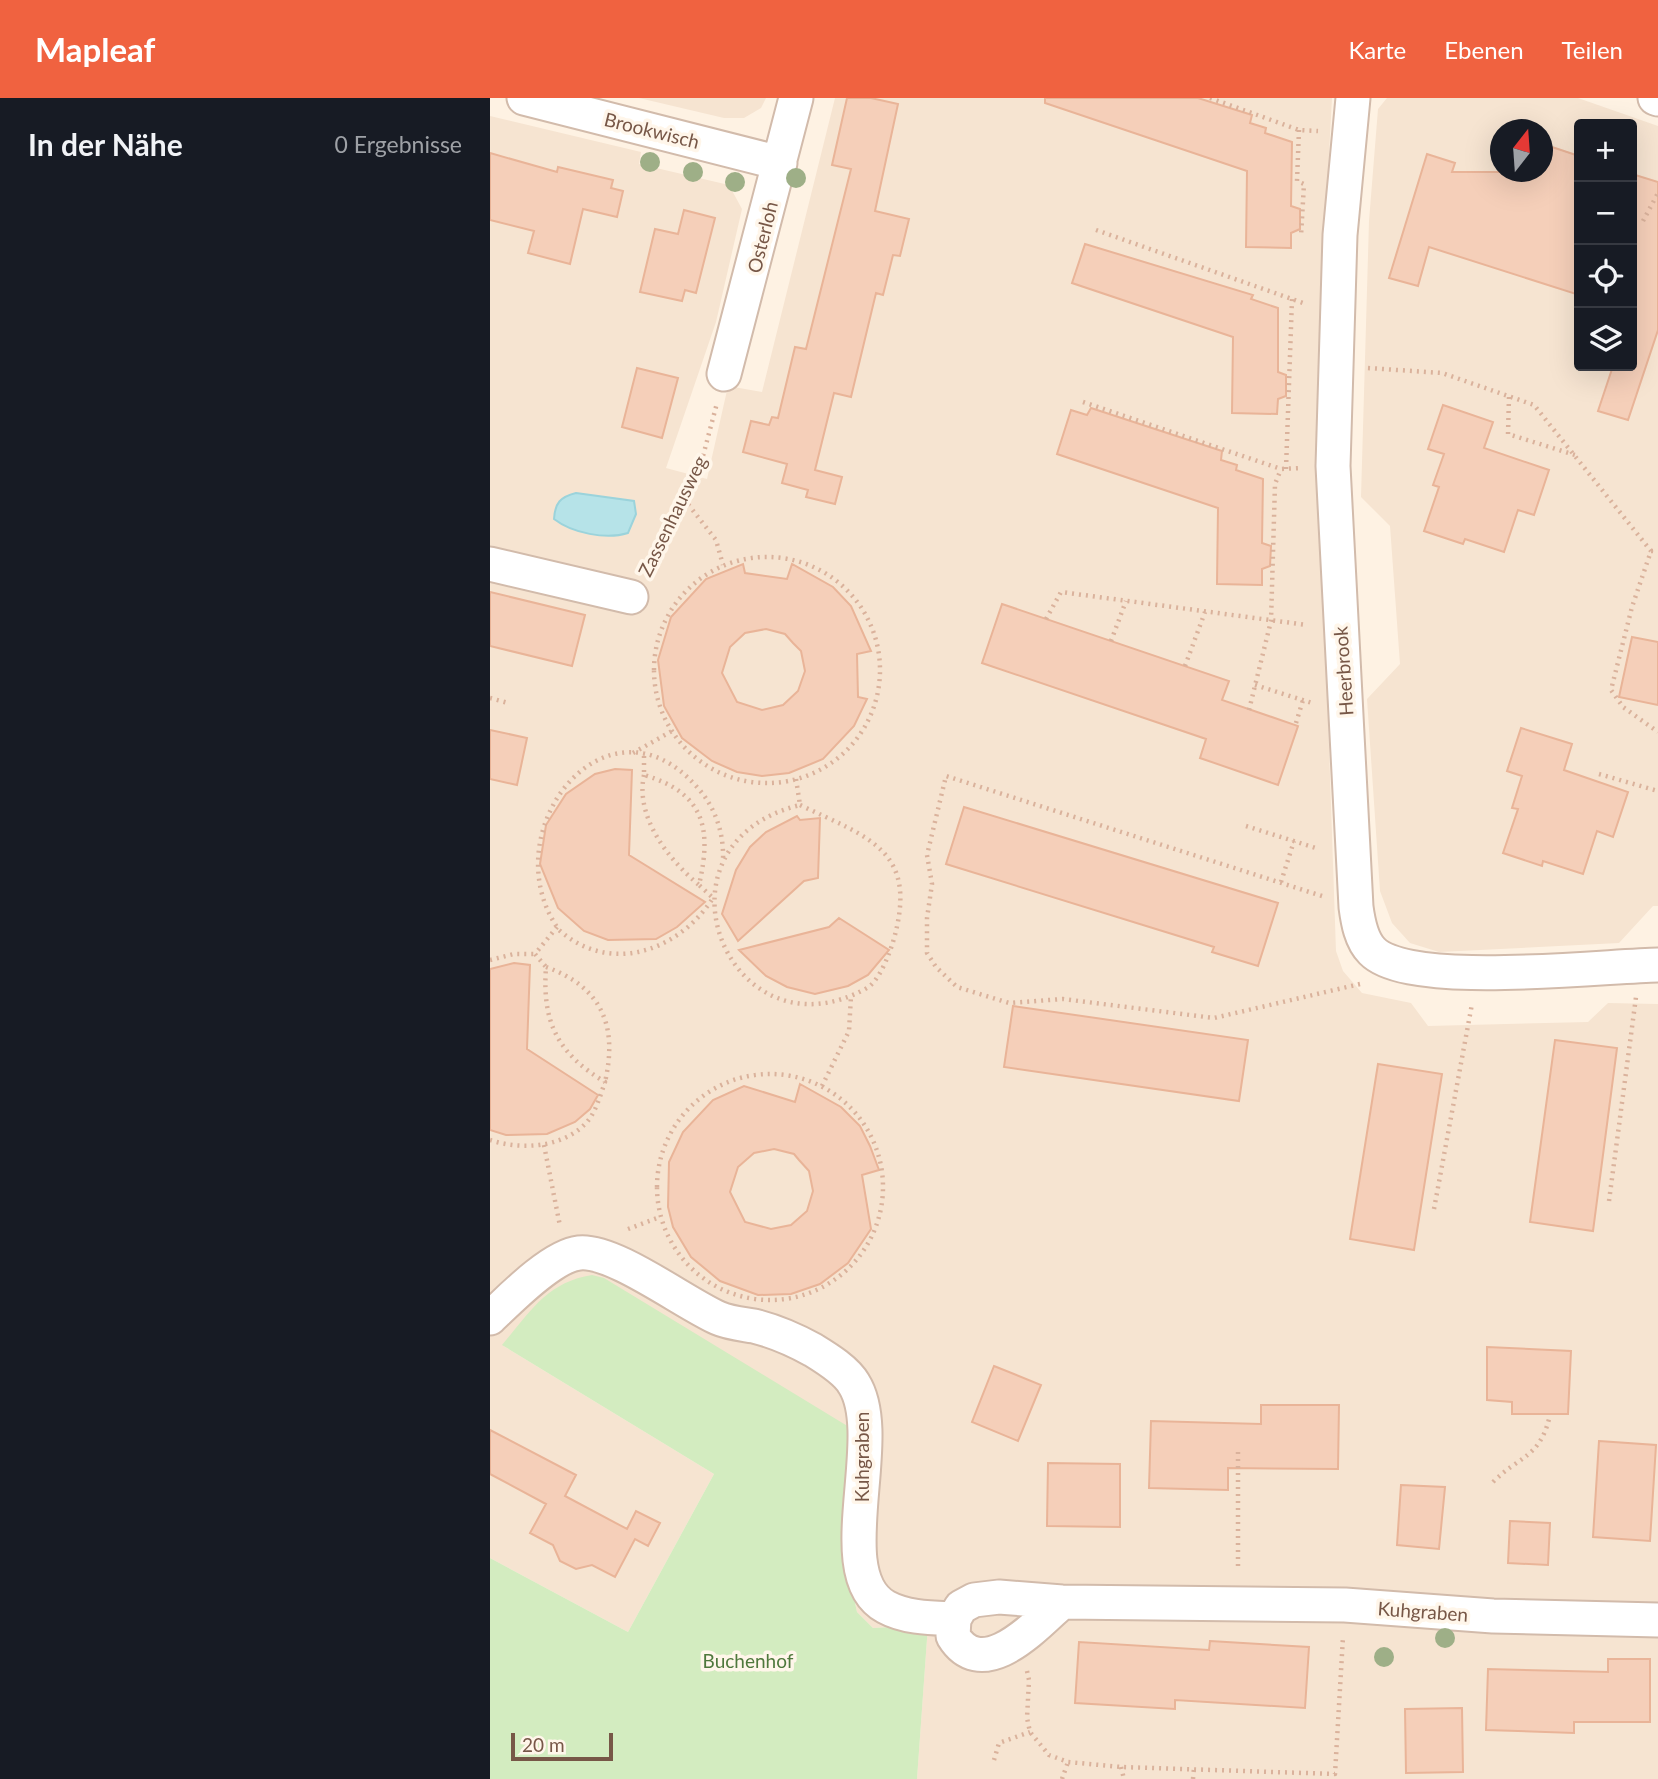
<!DOCTYPE html>
<html lang="de">
<meta charset="utf-8">
<style>
:root{--surface:#171b24;--page:#20242c;--text:#f1f3f6;--muted:#9ea1a6;--line:#363941;--accent:#f06240}
body{margin:0;font-family:Lato,sans-serif;background:var(--page);color:var(--text)}
.controls{position:absolute;right:21px;top:21px;display:grid;overflow:hidden;border-radius:7px;box-shadow:0 7px 28px #0002}
.controls button{width:63px;height:63px;display:grid;place-items:center;padding:0;border:0;border-bottom:2px solid var(--line);background:var(--surface);color:var(--text);font:35px sans-serif}
.compass{position:absolute;left:1000px;top:21px;width:63px;height:63px;border-radius:50%;background:var(--surface);box-shadow:0 7px 28px #0002;rotate:17deg}
.scale{position:absolute;left:21px;bottom:18px;width:102px;box-sizing:border-box;padding-left:7px;border:4px solid #775747;border-top:0;font-size:19px;line-height:24px;white-space:nowrap;color:#775747;-webkit-text-stroke:5px #fff6ea;paint-order:stroke}
.list{margin:0;padding:0;list-style:none}
h2{display:flex;justify-content:space-between;align-items:center;height:91px;margin:0;padding:0 28px;font-size:30px}
h2 small{font-size:23px;font-weight:400;color:var(--muted)}
.icon{flex:none;width:38px;height:38px;fill:none;stroke:currentColor;stroke-width:2;stroke-linecap:round;stroke-linejoin:round}
.map{position:relative;flex:none;width:1168px;height:1681px;overflow:hidden}
header{display:flex;align-items:center;gap:42px;box-sizing:border-box;height:98px;padding:0 35px;background:var(--accent);color:#fff}
header strong{font-size:33px}
nav{display:flex;gap:38px;margin-inline-start:auto;font-size:24px}
main{display:flex}
aside{flex:1;background:var(--surface)}
.map>svg:first-child{display:block}
</style>
<header>
<strong>Mapleaf</strong>
<nav><a>Karte</a><a>Ebenen</a><a>Teilen</a></nav>
</header>
<main>
<aside>
<h2>In der Nähe<small>0 Ergebnisse</small></h2>
<ul class="list">
</ul>
</aside>
<div class="map">
<svg width="1168" height="1681" viewBox="0 0 1168 1681">
<rect width="100%" height="100%" fill="#fef2e3"/>
<path fill="#f6e4d1" fill-rule="evenodd" d="M 149,0 L 276,0 L 271,10 L 254,20 L 234,20 Z
M 345,0 L 842,0 L 831,205 L 830,387 L 846,853 L 853,873 L 872,895 L 921,905 L 938,928 L 1098,924 L 1118,905 L 1168,906 L 1168,1681 L 427,1681 L 438,1527 L 383,1530 L 367,1514 L 360,1481 L 357,1418 L 12,1247 L 224,1376 L 138,1534 L 0,1460 L 0,18 L 151,54 L 149,66 L 239,87 L 252,111 L 226,224 L 176,370 L 217,381 L 238,288 L 272,294 Z
M 897,0 L 1088,0 L 1168,28 L 1168,808 L 1163,808 L 1129,845 L 949,854 L 920,845 L 902,825 L 890,793 L 877,601 L 910,566 L 900,428 L 871,399 L 879,123 L 888,11 ZM 1089,26 L 1142,26 L 1142,268 L 1089,268 ZM 1010,32 L 1052,32 L 1052,74 L 1010,74 Z"/>
<path fill="#d3ecc0" d="M 102,1177 L 114,1180 L 364,1332 L 360,1481 L 367,1514 L 383,1530 L 438,1527 L 427,1681 L 0,1681 L 0,1460 L 138,1534 L 224,1376 L 12,1247 C 40,1214 57,1184 102,1177 Z"/>
<path fill="#b6e3e8" stroke="#9bd3db" stroke-width="2" d="M 86,395 L 144,403 L 146,416 L 138,435 C 116,442 82,435 64,421 C 65,405 70,399 86,395 Z"/>
<path fill="#f5cfb9" stroke="#e9b498" stroke-width="2" fill-rule="evenodd" d="M 357,0 L 381,0 L 408,6 L 385,113 L 419,121 L 410,158 L 403,157 L 393,197 L 386,195 L 361,299 L 344,295 L 325,372 L 352,379 L 345,406 L 316,399 L 318,392 L 292,385 L 297,366 L 253,354 L 261,323 L 279,327 L 282,319 L 288,320 L 305,249 L 316,251 L 361,71 L 342,67 Z
M 555,0 L 708,0 L 762,17 L 760,25 L 776,30 L 775,35 L 802,44 L 801,108 L 810,111 L 810,131 L 801,135 L 801,150 L 756,149 L 757,73 L 555,5 Z
M 1053,46 L 1089,58 L 1089,197 L 939,149 L 928,188 L 899,180 L 937,56 L 965,65 L 962,74 L 1053,74 Z
M 0,55 L 67,74 L 68,69 L 123,82 L 121,90 L 133,93 L 127,119 L 93,111 L 80,166 L 38,155 L 44,133 L 0,122 Z
M 1142,76 L 1168,84 L 1168,232 L 1138,322 L 1108,313 L 1123,268 L 1142,268 Z
M 194,112 L 225,120 L 206,195 L 195,192 L 192,203 L 150,194 L 165,131 L 188,136 Z
M 595,146 L 763,197 L 761,201 L 788,210 L 788,274 L 796,277 L 796,298 L 788,301 L 787,316 L 742,315 L 743,239 L 582,185 Z
M 147,270 L 188,280 L 172,340 L 132,329 Z
M 953,307 L 1003,324 L 994,350 L 1059,372 L 1044,417 L 1028,412 L 1014,454 L 975,441 L 973,446 L 934,433 L 949,389 L 943,387 L 954,356 L 938,351 Z
M 601,310 L 732,353 L 731,362 L 747,367 L 746,372 L 773,381 L 772,445 L 781,448 L 780,468 L 772,471 L 772,487 L 727,486 L 728,410 L 567,356 L 581,312 L 597,317 Z
M 253,466 L 255,475 L 297,481 L 302,466 L 343,489 L 361,508 L 381,553 L 367,556 L 368,599 L 377,601 L 364,628 L 333,661 L 299,675 L 272,678 L 247,674 L 222,663 L 192,640 L 174,608 L 168,562 L 181,519 L 216,481 ZM 276,531 L 295,536 L 303,545 L 311,553 L 315,573 L 308,593 L 293,607 L 272,612 L 247,604 L 232,575 L 240,549 L 255,535 Z
M 0,494 L 95,517 L 82,568 L 0,548 Z
M 512,506 L 739,583 L 732,602 L 808,628 L 788,687 L 710,660 L 716,641 L 492,565 Z
M 1142,539 L 1168,544 L 1168,607 L 1129,599 Z
M 1031,630 L 1082,646 L 1074,672 L 1138,694 L 1123,739 L 1107,733 L 1093,776 L 1053,763 L 1052,768 L 1013,755 L 1028,711 L 1022,710 L 1032,678 L 1017,673 Z
M 0,632 L 37,640 L 27,687 L 0,681 Z
M 125,671 L 142,672 L 139,757 L 215,804 L 187,829 L 166,841 L 118,842 L 94,833 L 68,810 L 50,766 L 56,727 L 76,696 L 105,676 Z
M 474,709 L 788,805 L 768,868 L 722,854 L 724,849 L 456,766 Z
M 307,718 L 310,722 L 330,720 L 328,780 L 314,783 L 248,843 L 232,816 L 246,772 L 260,749 L 276,734 Z
M 349,820 L 399,852 L 378,877 L 358,888 L 325,896 L 297,889 L 276,878 L 249,852 L 339,829 Z
M 24,865 L 40,867 L 37,951 L 108,997 L 100,1011 L 85,1024 L 57,1036 L 16,1037 L 0,1032 L 0,871 Z
M 523,908 L 758,942 L 749,1003 L 514,969 Z
M 1065,942 L 1127,950 L 1103,1133 L 1040,1124 Z
M 888,966 L 952,976 L 924,1152 L 860,1141 Z
M 310,986 L 351,1009 L 370,1028 L 380,1048 L 389,1072 L 372,1077 L 381,1131 L 358,1165 L 330,1186 L 301,1196 L 268,1197 L 230,1183 L 201,1159 L 183,1129 L 178,1109 L 179,1064 L 193,1034 L 223,1002 L 254,988 L 305,1004 ZM 284,1051 L 304,1056 L 309,1062 L 319,1073 L 323,1093 L 317,1113 L 301,1127 L 281,1131 L 255,1124 L 240,1094 L 248,1069 L 264,1055 Z
M 997,1249 L 1081,1253 L 1078,1316 L 1022,1316 L 1022,1304 L 997,1302 Z
M 504,1268 L 551,1287 L 528,1343 L 482,1324 Z
M 771,1307 L 849,1307 L 848,1371 L 738,1370 L 738,1392 L 659,1390 L 661,1323 L 771,1326 Z
M 0,1332 L 86,1377 L 75,1398 L 137,1431 L 146,1413 L 170,1425 L 158,1448 L 145,1441 L 125,1479 L 102,1467 L 86,1471 L 70,1463 L 63,1447 L 40,1435 L 56,1406 L 0,1376 Z
M 1109,1343 L 1166,1347 L 1160,1443 L 1103,1439 Z
M 558,1365 L 630,1366 L 630,1429 L 557,1428 Z
M 911,1387 L 955,1389 L 949,1451 L 907,1447 Z
M 1020,1423 L 1060,1425 L 1058,1467 L 1018,1465 Z
M 720,1543 L 819,1549 L 815,1610 L 685,1602 L 685,1611 L 585,1605 L 589,1544 L 719,1552 Z
M 1118,1561 L 1160,1561 L 1160,1624 L 1084,1624 L 1084,1635 L 996,1632 L 998,1571 L 1118,1574 Z
M 972,1610 L 973,1674 L 916,1675 L 915,1611 Z"/>
<g fill="none" stroke-linecap="round" stroke-linejoin="round">
<g stroke="#d2bbab" stroke-width="37">
<path id="minor" d="M 34,0 L 290,65
M 863,0 L 850,137 L 843,368 L 866,809 C 868,824 871,842 882,853 C 919,891 1112,868 1168,867
M 1165,0 L 1168,1
M 234,276 L 306,0
M 0,466 L 141,499
M 0,1220 C 20,1201 62,1158 89,1155 C 123,1151 194,1205 228,1220 C 239,1225 252,1226 264,1228 C 284,1233 305,1242 323,1252 C 336,1260 356,1272 364,1286 C 398,1340 337,1477 396,1509 C 416,1520 442,1520 464,1521
M 572,1504 C 547,1526 493,1587 463,1538 L 464,1521 L 471,1509 L 484,1502 L 509,1499 L 572,1504 L 855,1507 L 1003,1518 L 1168,1522"/>
</g>
<path stroke="#dab29c" stroke-width="4.5" stroke-dasharray="2 5" stroke-linecap="butt" d="M 720,0 L 809,32 L 828,33
M 809,32 L 807,83 L 814,86 L 811,138
M 1153,123 L 1168,95
M 606,132 L 816,206
M 878,270 L 952,275 L 1044,307 L 1161,453 L 1142,509 L 1121,592 L 1133,609 L 1168,634
M 1019,299 L 1018,336 L 1085,357
M 593,304 L 791,371 L 812,370
M 796,371 L 802,201
M 194,401 L 226,442 L 233,467
M 1161,453 L 1168,453
M164 572a113 113 0 1 1 226 0a113 113 0 1 1-226 0Z
M 156,470 L 213,358 L 227,305
M 556,521 L 571,494 L 817,527
M 621,543 L 636,503
M 695,568 L 715,514
M 765,587 L 822,605
M 0,600 L 18,605
M 759,612 L 781,523 L 785,386 L 791,371
M 806,625 L 813,602
M 143,655 L 182,633
M 154,658 L 154,677 C 215,695 222,731 209,787 L 223,800 C 190,852 121,878 69,832 C 0,735 116,586 207,689 C 225,709 234,734 233,762
M 1109,676 L 1168,693
M 154,677 C 145,719 178,761 209,787
M 306,681 L 310,707
M 310,707 C 379,740 430,752 403,844 C 399,857 389,883 377,890 C 239,967 150,746 310,707 Z
M 756,728 L 829,751
M 791,784 L 804,743
M 832,798 L 456,678 L 437,757 L 442,786 L 437,820 L 437,855 L 446,869 L 467,889 L 519,905 L 573,901 L 724,920 L 870,886
M 0,862 L 24,856 L 45,856
M 56,869 C 112,889 128,928 115,984
M167 1089a113 113 0 1 1 226 0a113 113 0 1 1-226 0Z
M 332,988 L 359,933 L 361,898
M 0,1042 C 30,1052 69,1050 93,1028 C 105,1018 110,998 115,984 C 67,955 52,924 56,869 L 45,856 L 67,829
M 54,1047 L 70,1128
M 1119,1103 L 1146,899
M 944,1111 L 982,906
M 138,1131 L 170,1119
M 748,1354 L 748,1472
M 1003,1384 C 1029,1358 1049,1360 1059,1321
M 537,1573 L 539,1582 L 537,1620 L 540,1634 L 559,1657 L 578,1664 L 631,1669 L 845,1676 L 853,1539
M 504,1662 L 509,1645 L 540,1634
M 631,1669 L 634,1681
M 572,1681 L 578,1664
M 703,1681 L 704,1670"/>
<use href="#minor" stroke="#fff" stroke-width="33"/>
</g>
<g fill="#9eaf87">
<circle cx="160" cy="64" r="10"/>
<circle cx="203" cy="74" r="10"/>
<circle cx="306" cy="80" r="10"/>
<circle cx="245" cy="84" r="10"/>
<circle cx="955" cy="1540" r="10"/>
<circle cx="894" cy="1559" r="10"/>
</g>
<g text-anchor="middle" dominant-baseline="central" stroke-width="7" stroke-linejoin="round" paint-order="stroke">
<g font-size="19" fill="#775747" stroke="#fff6ea">
<text transform="translate(162 32) rotate(14)">Brookwisch</text>
<text transform="translate(272 139) rotate(-76)">Osterloh</text>
<text transform="translate(182 418) rotate(-64)">Zassenhausweg</text>
<text transform="translate(853 573) rotate(-94)">Heerbrook</text>
<text transform="translate(371 1359) rotate(-90)">Kuhgraben</text>
<text transform="translate(933 1513) rotate(4)">Kuhgraben</text>
</g>
<g font-size="19" fill="#4f783c" stroke="#fff6ea">
<text x="258" y="1562">Buchenhof</text>
</g>
</g>
</svg>
<div class="controls">
<button>+</button>
<button>−</button>
<button><svg class="icon" aria-label="locate" viewBox="0 0 24 24"><circle cx="12" cy="12" r="6"/><path d="M12 2v4M12 18v4M2 12h4M18 12h4"/></svg></button>
<button><svg class="icon" aria-label="layers" viewBox="0 0 24 24"><path d="M12 4l9 5-9 5-9-5zM3 14l9 5 9-5"/></svg></button>
</div>
<svg class="compass" viewBox="-18 -18 36 36"><path d="M0-13l5 13h-10z" fill="#e53935"/><path d="M0 13l5-13h-10z" fill="#9ea1a6"/></svg>
<div class="scale">20 m</div>
</div>
</main>
